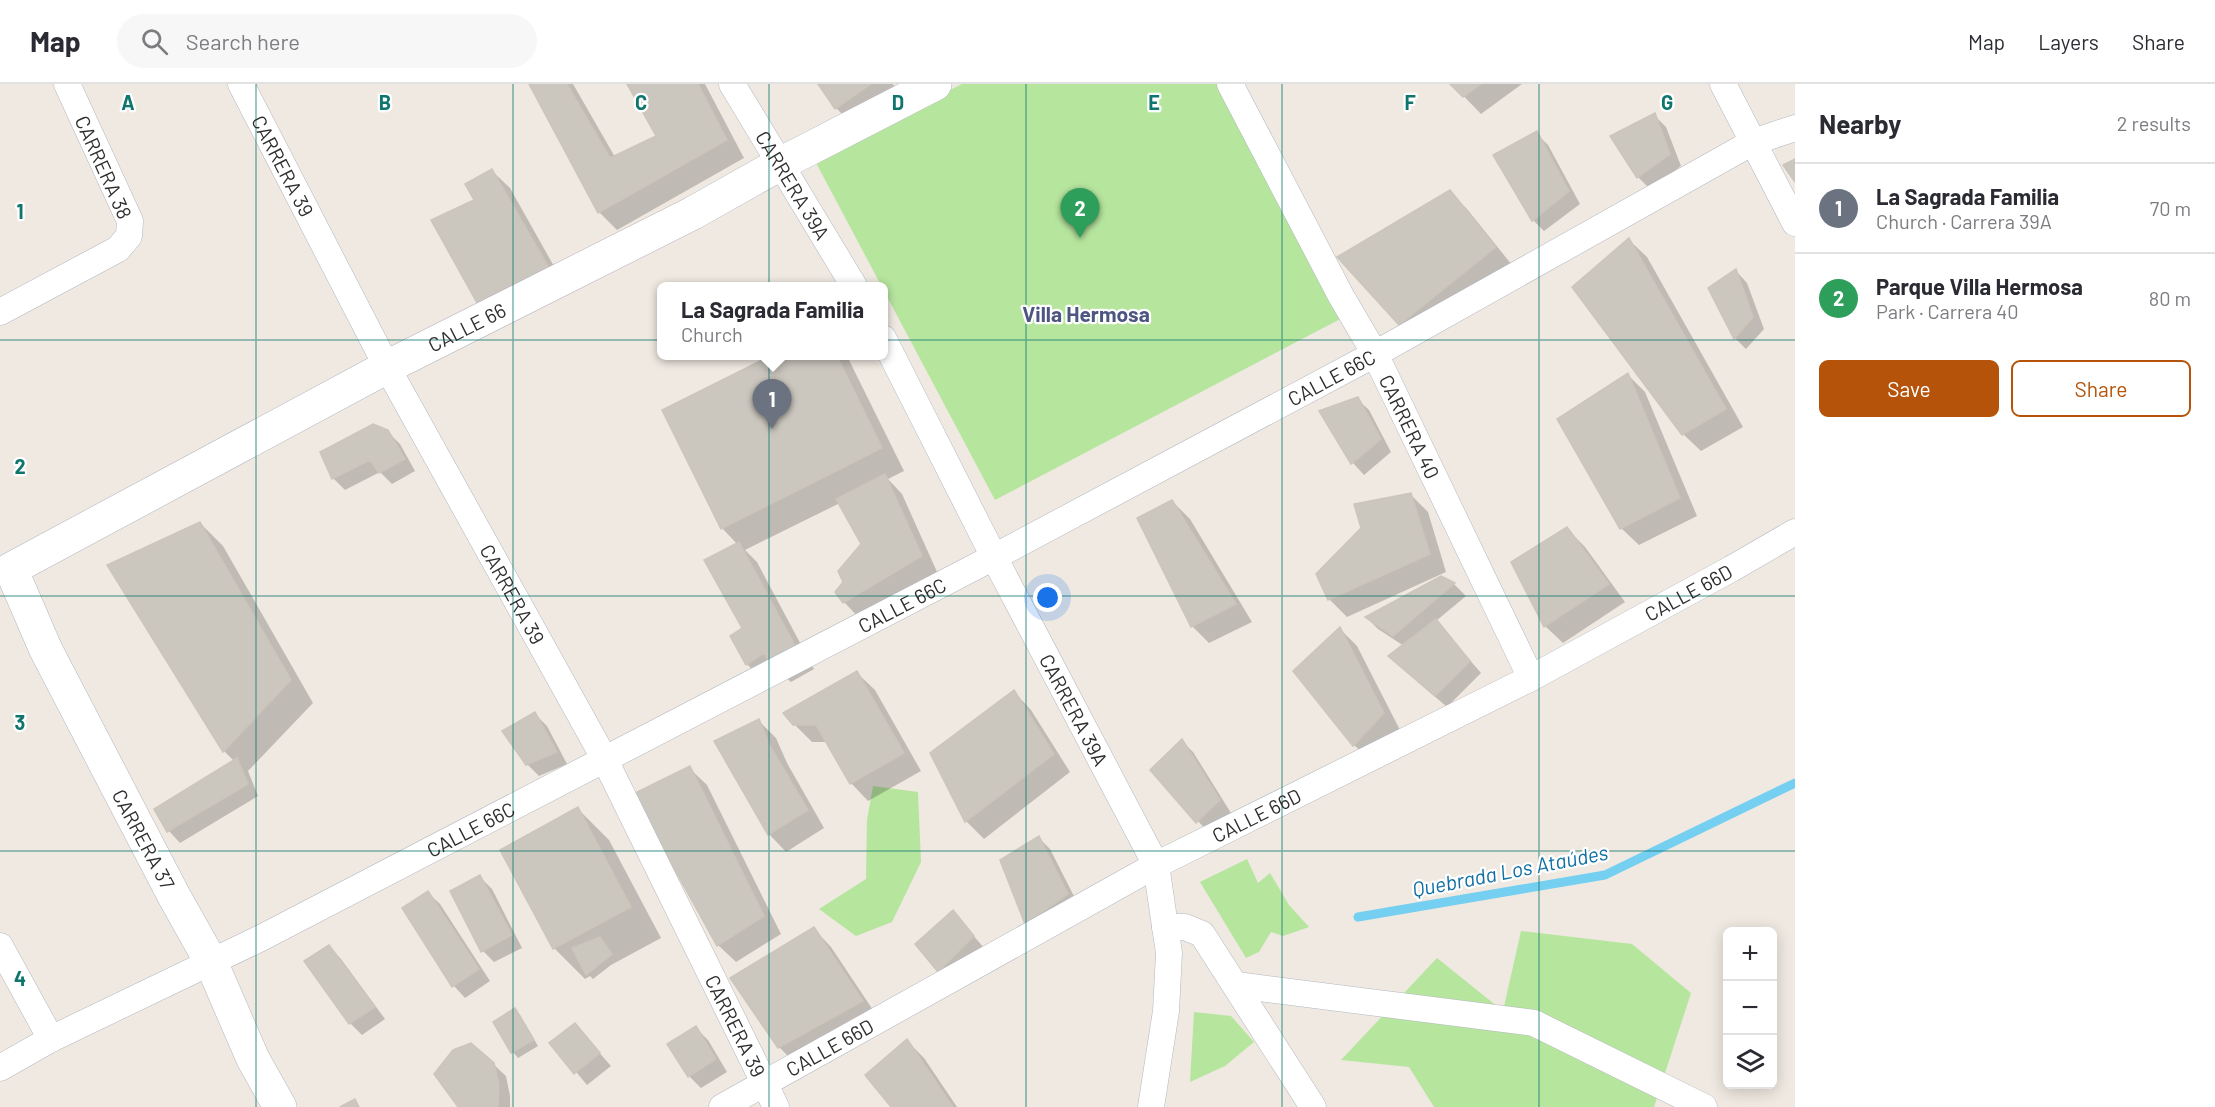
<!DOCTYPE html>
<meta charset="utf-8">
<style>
:root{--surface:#fff;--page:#f7f7f7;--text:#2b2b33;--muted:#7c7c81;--line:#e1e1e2;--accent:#b45309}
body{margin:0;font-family:Barlow,sans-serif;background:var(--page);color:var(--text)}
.controls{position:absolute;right:18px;bottom:18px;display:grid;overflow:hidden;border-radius:9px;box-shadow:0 3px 15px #0003}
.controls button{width:54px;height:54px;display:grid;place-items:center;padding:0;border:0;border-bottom:2px solid var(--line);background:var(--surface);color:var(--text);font:30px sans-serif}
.you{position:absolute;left:1048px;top:514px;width:21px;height:21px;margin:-15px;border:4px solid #fff;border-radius:50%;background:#1a73e8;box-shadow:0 0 0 9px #1a73e833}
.badge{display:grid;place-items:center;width:39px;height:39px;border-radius:50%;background:var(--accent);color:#fff;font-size:20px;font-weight:700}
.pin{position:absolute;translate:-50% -50px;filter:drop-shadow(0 2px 3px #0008)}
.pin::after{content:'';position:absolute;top:32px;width:21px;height:18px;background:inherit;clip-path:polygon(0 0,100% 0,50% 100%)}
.popup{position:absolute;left:657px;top:198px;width:231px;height:78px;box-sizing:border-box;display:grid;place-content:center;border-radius:9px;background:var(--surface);filter:drop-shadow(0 2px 4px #0005);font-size:20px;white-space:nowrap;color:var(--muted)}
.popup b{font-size:22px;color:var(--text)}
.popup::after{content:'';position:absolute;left:50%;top:100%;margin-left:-12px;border:12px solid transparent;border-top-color:var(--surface)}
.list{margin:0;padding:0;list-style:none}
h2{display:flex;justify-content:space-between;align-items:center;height:78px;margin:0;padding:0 24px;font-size:26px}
h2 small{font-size:20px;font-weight:400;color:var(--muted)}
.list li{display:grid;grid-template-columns:39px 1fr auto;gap:18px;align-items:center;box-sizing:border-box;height:90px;padding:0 24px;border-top:2px solid var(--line)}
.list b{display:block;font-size:22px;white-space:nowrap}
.list p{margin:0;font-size:20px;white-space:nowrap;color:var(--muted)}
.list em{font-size:20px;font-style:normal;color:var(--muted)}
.actions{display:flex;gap:12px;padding:18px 24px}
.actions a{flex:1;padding:14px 0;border:2px solid var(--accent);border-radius:9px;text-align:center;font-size:21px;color:var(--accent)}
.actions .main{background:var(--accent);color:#fff}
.icon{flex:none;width:33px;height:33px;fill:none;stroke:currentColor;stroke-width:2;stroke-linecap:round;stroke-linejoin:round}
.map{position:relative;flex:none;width:1795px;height:1023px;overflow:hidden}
header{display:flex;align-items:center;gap:36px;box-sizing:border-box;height:84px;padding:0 30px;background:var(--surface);border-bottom:2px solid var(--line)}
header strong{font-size:28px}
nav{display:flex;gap:33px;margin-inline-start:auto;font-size:21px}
.search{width:420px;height:54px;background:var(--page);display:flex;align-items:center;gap:15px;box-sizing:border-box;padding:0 21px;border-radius:33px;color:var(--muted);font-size:22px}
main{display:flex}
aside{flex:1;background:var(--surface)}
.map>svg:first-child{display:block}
</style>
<header>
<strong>Map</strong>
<div class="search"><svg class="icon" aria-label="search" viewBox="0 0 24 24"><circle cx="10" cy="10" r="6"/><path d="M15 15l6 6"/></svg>Search here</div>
<nav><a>Map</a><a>Layers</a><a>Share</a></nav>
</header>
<main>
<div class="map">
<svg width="1795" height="1023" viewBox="0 0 1795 1023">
<rect width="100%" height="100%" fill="#efe9e1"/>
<path fill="#b6e59e" d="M 962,0 L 1221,0 L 1346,232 L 995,416 L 814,75 Z
M 873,702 L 918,708 L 921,778 L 892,838 L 856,852 L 819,825 L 866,795 L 867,736 Z
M 1247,775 L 1258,799 L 1270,789 L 1289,821 L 1309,843 L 1283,852 L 1271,848 L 1259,868 L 1246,874 L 1200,798 Z
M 1521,847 L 1632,860 L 1691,909 L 1654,1023 L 1434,1023 L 1409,983 L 1341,976 L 1437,874 L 1503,927 Z
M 1194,928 L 1231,932 L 1254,958 L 1225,982 L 1190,998 Z"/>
<path fill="#0003" d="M 531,0 L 573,0 L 615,73 L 658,52 L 629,0 L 705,0 L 744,74 L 617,146 L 599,128 Z
M 819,0 L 893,0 L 898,10 L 854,42 L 836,24 Z
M 1452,0 L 1522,0 L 1481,30 Z
M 1654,31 L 1666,43 L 1681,82 L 1650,105 L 1638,93 L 1612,53 Z
M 1536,49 L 1548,61 L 1580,120 L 1544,147 L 1533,136 Z
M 492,87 L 510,104 L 569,209 L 476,116 Z
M 1449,108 L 1467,125 L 1512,181 L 1418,257 L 1400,240 Z
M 1629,156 L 1647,173 L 1743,343 L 1701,367 L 1683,350 Z
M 1736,187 L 1747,199 L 1764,245 L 1746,265 L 1735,254 L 1710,205 Z
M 774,272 L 847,272 L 904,387 L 888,395 L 902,410 L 938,490 L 861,536 L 844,518 L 845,498 L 863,460 L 840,419 L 745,466 L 757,478 L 814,585 L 791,598 L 780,588 L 764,598 L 747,580 L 738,461 L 722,444 L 664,326 Z
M 1628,291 L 1645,308 L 1697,432 L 1639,461 L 1621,444 Z
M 1357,315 L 1369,326 L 1391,368 L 1364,391 L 1353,379 L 1321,328 Z
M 388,348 L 400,360 L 415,387 L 392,400 L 380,388 L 345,406 L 333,394 Z
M 1411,411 L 1428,428 L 1446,488 L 1347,533 L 1329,515 Z
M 1172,417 L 1190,435 L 1252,538 L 1209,559 L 1192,542 Z
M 200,439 L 223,462 L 313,619 L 248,687 L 258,712 L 180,759 L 169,747 L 156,725 L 235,678 L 224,667 Z
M 1567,445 L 1585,463 L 1625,518 L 1563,559 L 1545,542 Z
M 1441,494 L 1454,500 L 1466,512 L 1436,537 L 1481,589 L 1447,623 L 1402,584 L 1404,562 L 1378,545 L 1367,534 Z
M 1340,545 L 1357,562 L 1401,648 L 1372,678 L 1354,661 L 1295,587 Z
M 857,589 L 875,606 L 921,687 L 868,717 L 851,699 L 827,658 L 812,658 L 794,640 Z
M 1014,608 L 1031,626 L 1070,688 L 984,755 L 966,737 L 932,669 Z
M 535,630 L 547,642 L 567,680 L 539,692 L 527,680 Z
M 759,637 L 776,654 L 787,679 L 824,744 L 786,768 L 769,750 Z
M 1182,657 L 1193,668 L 1231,729 L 1209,749 L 1152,687 Z
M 689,684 L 707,701 L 781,850 L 736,878 L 718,861 Z
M 578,725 L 609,756 L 661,854 L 611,881 L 593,895 L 590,892 L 585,895 L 554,864 Z
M 1039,754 L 1050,765 L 1079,822 L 1026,839 Z
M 480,793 L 492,805 L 522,864 L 494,878 L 483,867 Z
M 428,809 L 440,820 L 490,897 L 465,914 L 454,902 Z
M 953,828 L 985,865 L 951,899 L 917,860 Z
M 814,845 L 831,863 L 879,935 L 796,980 L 779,963 Z
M 329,863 L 341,875 L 385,935 L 362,951 L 350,939 L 306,877 Z
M 515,926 L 520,931 L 538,962 L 518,974 L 513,968 L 495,938 Z
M 575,941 L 611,982 L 587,1001 L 552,959 Z
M 696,944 L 708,956 L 727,988 L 701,1004 L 689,992 Z
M 907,957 L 924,974 L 957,1023 L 893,1023 Z
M 493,980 L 506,992 L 510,1012 L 510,1023 L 459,1023 Z"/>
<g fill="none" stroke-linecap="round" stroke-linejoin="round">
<path stroke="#75cff0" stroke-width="9" d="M 1358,833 L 1605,791 L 1795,699"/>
</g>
<path fill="#cbc7bf" stroke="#cbc5ba" stroke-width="1.5" d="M 529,0 L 567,0 L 610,74 L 656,52 L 627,0 L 698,0 L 727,56 L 598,129 Z
M 818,0 L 871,0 L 835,25 Z
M 1450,0 L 1481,0 L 1463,13 Z
M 1655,29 L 1670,70 L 1637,94 L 1610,52 Z
M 1537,47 L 1569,107 L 1532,137 L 1493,71 Z
M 1795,75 L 1795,98 L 1783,81 Z
M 492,85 L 553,191 L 481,226 L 431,136 L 474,116 L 465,100 Z
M 1450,106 L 1496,163 L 1399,241 L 1337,173 Z
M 1629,154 L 1726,325 L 1682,351 L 1572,203 Z
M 1736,185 L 1753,233 L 1734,255 L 1708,204 Z
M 770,272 L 837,272 L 882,364 L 721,445 L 662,326 Z
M 1628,289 L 1680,414 L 1620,445 L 1557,335 Z
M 1358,313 L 1381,355 L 1351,380 L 1319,327 Z
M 373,340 L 388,346 L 405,375 L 379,389 L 370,376 L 332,395 L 320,368 Z
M 885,390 L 922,472 L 843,519 L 835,508 L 843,498 L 838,487 L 861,460 L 836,415 Z
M 1411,409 L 1430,470 L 1328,516 L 1316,490 L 1361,444 L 1354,420 Z
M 1172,416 L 1236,520 L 1191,543 L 1137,434 Z
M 200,438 L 291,596 L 223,668 L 107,481 Z
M 1567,443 L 1609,500 L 1544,543 L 1511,478 Z
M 739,458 L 798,567 L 772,582 L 764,569 L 746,581 L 730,552 L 742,544 L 704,476 Z
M 1441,492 L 1455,499 L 1393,552 L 1365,533 Z
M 1436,535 L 1470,577 L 1435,612 L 1388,572 Z
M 1340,543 L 1384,629 L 1353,662 L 1293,587 Z
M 857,587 L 904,669 L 850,700 L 816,641 L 793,641 L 783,629 Z
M 1014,606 L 1054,670 L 965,738 L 930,669 Z
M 535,628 L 557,668 L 526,681 L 502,647 Z
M 759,635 L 769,660 L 808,726 L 768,751 L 714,657 Z
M 1182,655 L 1220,716 L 1196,739 L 1150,686 Z
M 237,674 L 248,700 L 167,748 L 154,725 Z
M 690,682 L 764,832 L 717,862 L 633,710 Z
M 578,723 L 631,823 L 553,865 L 500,766 Z
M 1039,752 L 1068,810 L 1025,840 L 1000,776 Z
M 480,791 L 512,851 L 481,868 L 450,807 Z
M 428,807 L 479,885 L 452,903 L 402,824 Z
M 953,826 L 974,852 L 938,888 L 915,860 Z
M 814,843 L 863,917 L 778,964 L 730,894 Z
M 600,853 L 612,870 L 586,891 L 572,864 Z
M 329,861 L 375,923 L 349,940 L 304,877 Z
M 515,924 L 534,956 L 511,969 L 493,938 Z
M 575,939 L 600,969 L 574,990 L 549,959 Z
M 696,942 L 716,975 L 688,993 L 667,960 Z
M 907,955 L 953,1023 L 891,1023 L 865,991 Z
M 471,959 L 494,979 L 499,1000 L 498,1023 L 458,1023 L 434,990 L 453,966 Z
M 355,1015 L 359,1023 L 340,1023 Z"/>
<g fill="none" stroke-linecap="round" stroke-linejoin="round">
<g stroke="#b4b7c1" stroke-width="27">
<g id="street">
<path id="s1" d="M 241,0 L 387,283 L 604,674 L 776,1023"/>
<path id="s2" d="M 732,0 L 854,202"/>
<path id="s3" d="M 1230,0 L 1341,212 L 1375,270 L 1531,594"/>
<path d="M 1723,0 L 1795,139"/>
<path d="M 0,228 L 118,165 L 129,152 L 130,137 L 67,0"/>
<path id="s4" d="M 883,254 L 994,473 L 1156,781 L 1169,869 L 1166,927 L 1151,1023"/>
<path d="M 1165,843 L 1185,843 L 1202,850 L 1313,1023"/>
<path d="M 0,862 L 51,955"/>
<path d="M 1236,901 L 1534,939 L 1704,1023"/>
<path id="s5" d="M 0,984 L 51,955 L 261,854 L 994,473 L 1375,270 L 1753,58 L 1795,44"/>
<path id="s6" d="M 722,1023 L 1156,781 L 1531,594 L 1731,485 L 1795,448"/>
</g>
</g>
<g stroke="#b4b7c1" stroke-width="34">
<g id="secondary">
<path id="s7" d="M 280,1023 L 253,975 L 211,878 L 174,812 L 46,566 L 11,485 L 387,283 L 693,129 L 780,80 L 935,0"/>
</g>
</g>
<use href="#street" stroke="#fff" stroke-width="26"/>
<use href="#secondary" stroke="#fff" stroke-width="33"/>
</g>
<path fill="none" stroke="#0f766e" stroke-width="1.5" stroke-opacity="0.55" d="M 256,0 L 256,1023M 513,0 L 513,1023M 769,0 L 769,1023M 1026,0 L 1026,1023M 1282,0 L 1282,1023M 1539,0 L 1539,1023M 0,256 L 1795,256M 0,512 L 1795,512M 0,767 L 1795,767"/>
<g text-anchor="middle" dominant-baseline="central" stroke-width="4.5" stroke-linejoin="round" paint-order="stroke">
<g font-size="20" fill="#2e2e2e" stroke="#fff">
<text stroke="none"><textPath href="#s1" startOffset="92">CARRERA 39</textPath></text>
<text transform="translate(104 83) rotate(66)">CARRERA 38</text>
<text stroke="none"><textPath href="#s2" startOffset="118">CARRERA 39A</textPath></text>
<text stroke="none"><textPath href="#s7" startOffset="1118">CALLE 66</textPath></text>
<text stroke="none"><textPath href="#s5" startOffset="1500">CALLE 66C</textPath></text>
<text stroke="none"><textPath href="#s3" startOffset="387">CARRERA 40</textPath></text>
<text stroke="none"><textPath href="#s6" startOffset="1095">CALLE 66D</textPath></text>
<text stroke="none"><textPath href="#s1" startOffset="578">CARRERA 39</textPath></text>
<text stroke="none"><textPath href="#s5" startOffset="1014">CALLE 66C</textPath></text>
<text stroke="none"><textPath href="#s4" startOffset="418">CARRERA 39A</textPath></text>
<text stroke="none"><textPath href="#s6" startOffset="609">CALLE 66D</textPath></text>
<text stroke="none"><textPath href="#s5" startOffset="528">CALLE 66C</textPath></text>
<text transform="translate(144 755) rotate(62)">CARRERA 37</text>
<text stroke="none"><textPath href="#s1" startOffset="1064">CARRERA 39</textPath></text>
<text stroke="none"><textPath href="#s6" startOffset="123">CALLE 66D</textPath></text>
</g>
<g font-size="21" font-weight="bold" fill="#4d5680" stroke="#fff">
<text x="1086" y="229">Villa Hermosa</text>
</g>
<g font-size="21" font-style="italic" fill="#0d6fa3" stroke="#fff">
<text transform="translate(1510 786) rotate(-11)">Quebrada Los Ataúdes</text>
</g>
</g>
<g font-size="20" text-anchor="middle" font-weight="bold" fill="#0f766e" stroke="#fff" stroke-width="4.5" stroke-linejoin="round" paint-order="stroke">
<text x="128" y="26">A</text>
<text x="385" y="26">B</text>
<text x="641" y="26">C</text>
<text x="898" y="26">D</text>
<text x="1154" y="26">E</text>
<text x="1410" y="26">F</text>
<text x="1667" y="26">G</text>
<text x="20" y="135">1</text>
<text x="20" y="390">2</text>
<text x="20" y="646">3</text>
<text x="20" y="902">4</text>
</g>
</svg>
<div class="controls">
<button>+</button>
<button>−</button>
<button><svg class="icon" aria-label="layers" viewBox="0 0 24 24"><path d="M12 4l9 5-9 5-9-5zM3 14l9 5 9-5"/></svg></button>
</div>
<div class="you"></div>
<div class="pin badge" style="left:772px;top:345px;background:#6b7280">1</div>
<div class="popup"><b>La Sagrada Familia</b>Church</div>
<div class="pin badge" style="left:1080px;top:154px;background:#2e9e5b">2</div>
</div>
<aside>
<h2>Nearby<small>2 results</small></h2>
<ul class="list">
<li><span class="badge" style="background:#6b7280">1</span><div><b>La Sagrada Familia</b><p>Church · Carrera 39A</p></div><em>70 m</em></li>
<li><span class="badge" style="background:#2e9e5b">2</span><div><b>Parque Villa Hermosa</b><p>Park · Carrera 40</p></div><em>80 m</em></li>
</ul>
<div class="actions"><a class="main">Save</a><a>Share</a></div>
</aside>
</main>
